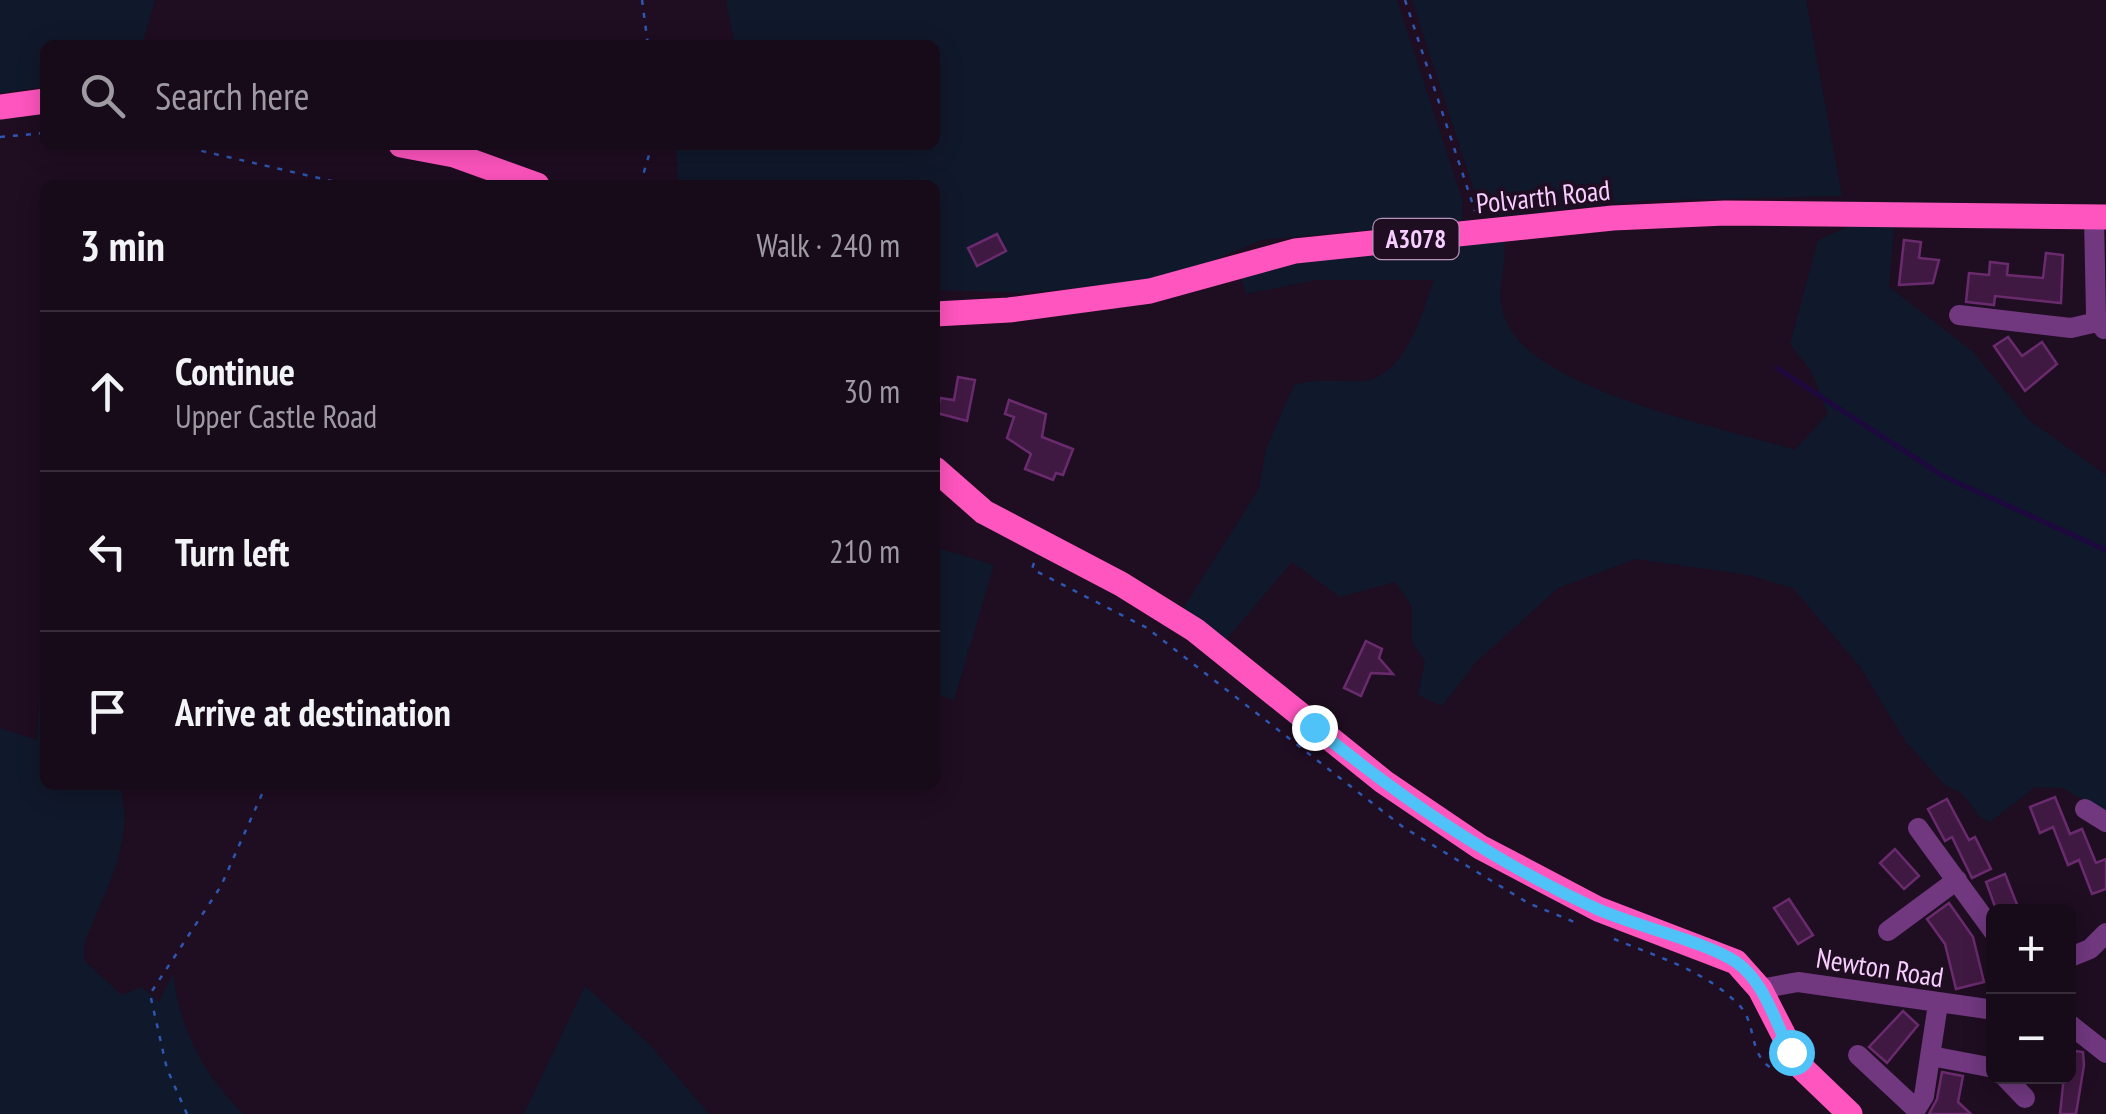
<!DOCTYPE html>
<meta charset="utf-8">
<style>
:root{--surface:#170a19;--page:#241826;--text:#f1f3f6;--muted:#9e9aa2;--line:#362b38}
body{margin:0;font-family:"PT Sans Narrow",sans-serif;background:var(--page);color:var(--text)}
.controls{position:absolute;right:30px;bottom:30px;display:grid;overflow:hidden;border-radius:15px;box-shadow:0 5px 25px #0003}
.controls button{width:90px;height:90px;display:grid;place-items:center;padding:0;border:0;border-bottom:2px solid var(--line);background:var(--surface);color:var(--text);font:50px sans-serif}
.stop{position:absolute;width:30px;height:30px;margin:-22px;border:8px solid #4fc3f7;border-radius:50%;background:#fff}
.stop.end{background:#4fc3f7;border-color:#fff;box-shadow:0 2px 10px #0008}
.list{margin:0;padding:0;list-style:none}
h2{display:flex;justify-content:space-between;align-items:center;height:130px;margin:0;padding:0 40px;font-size:42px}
h2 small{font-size:32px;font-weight:400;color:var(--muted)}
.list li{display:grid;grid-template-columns:65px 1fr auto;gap:30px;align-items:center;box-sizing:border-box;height:160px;padding:0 40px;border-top:2px solid var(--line)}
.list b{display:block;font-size:38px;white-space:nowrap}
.list p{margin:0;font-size:32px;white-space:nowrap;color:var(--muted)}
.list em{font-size:32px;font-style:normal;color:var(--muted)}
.icon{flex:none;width:55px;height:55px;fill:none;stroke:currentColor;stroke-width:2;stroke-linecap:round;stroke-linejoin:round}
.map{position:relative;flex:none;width:2106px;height:1114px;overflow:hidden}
.search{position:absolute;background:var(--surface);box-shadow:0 5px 25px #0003;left:40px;top:40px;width:900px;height:110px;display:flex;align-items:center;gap:25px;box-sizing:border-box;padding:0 35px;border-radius:15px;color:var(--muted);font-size:38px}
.panel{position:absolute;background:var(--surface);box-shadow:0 5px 25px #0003;left:40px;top:180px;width:900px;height:610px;border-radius:15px}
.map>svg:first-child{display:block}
</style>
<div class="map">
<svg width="2106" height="1114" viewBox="0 0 2106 1114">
<rect width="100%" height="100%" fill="#1f0d21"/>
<path fill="#10182b" d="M 0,0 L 155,0 L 142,45 L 45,45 L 45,87 L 0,93 Z
M 726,0 L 1397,0 L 1463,202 L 1462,221 L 1262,240 L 1166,280 L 1023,293 L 935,290 L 935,185 L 678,185 L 676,145 L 935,145 L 935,45 L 735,45 Z
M 1412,0 L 1806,0 L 1842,196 L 1638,201 L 1497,216 L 1480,208 Z
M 1895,216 L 1889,287 L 1972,351 L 2029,420 L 2106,475 L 2106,814 L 2063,788 L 2035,787 L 1990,822 L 1981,818 L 1963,794 L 1944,784 L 1906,742 L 1861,668 L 1793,588 L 1748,575 L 1636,559 L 1558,588 L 1476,662 L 1442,706 L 1418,695 L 1425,662 L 1412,641 L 1412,606 L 1395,582 L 1340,597 L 1292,562 L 1219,648 L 1177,618 L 1259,489 L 1266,449 L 1294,385 C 1322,376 1357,385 1373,379 C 1409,365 1422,313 1434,280 L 1316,280 L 1246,294 L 1241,278 L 1230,269 L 1502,230 C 1512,266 1489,291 1509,327 C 1546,393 1724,428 1795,450 L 1828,414 L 1811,371 L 1790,344 L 1818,240 L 1865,219 Z
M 935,547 L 994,565 L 954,700 L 935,694 Z
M 43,634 L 45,785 L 119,785 C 138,841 102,894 84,945 L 84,961 L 122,995 L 142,987 L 159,1002 L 173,974 C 180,1031 203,1073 243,1114 L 0,1114 L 0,728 L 37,740 Z
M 585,986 L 650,1045 L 709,1114 L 524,1114 Z"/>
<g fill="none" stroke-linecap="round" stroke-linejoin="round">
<path stroke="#1d093e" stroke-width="5" d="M 1777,368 L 1943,476 L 2106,550"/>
</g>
<path fill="#401942" stroke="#6a2b6e" stroke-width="2.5" d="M 997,234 L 1006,251 L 977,266 L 968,248 Z
M 1904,240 L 1921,242 L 1919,258 L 1939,260 L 1933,283 L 1899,285 Z
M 2046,253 L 2063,255 L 2061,303 L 1995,296 L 1994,305 L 1966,302 L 1969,273 L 1989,275 L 1990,262 L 2008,264 L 2007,275 L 2043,278 Z
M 2008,337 L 2022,356 L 2042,342 L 2057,364 L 2025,391 L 1994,346 Z
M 958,377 L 975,380 L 967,421 L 937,413 L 940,398 L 954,400 Z
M 1009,400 L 1046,414 L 1042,437 L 1073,449 L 1063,475 L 1056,473 L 1053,480 L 1025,469 L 1031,454 L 1007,438 L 1014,417 L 1005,414 Z
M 1366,641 L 1382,649 L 1379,658 L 1393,674 L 1371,673 L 1361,696 L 1344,688 Z
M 2055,797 L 2070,834 L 2082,829 L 2096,863 L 2106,859 L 2106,889 L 2092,894 L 2079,860 L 2068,865 L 2053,827 L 2040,833 L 2030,807 Z
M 1947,799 L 1969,840 L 1975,837 L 1991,869 L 1972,878 L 1952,837 L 1945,841 L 1928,809 Z
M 1895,849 L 1919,876 L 1904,889 L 1880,863 Z
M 2005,874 L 2018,907 L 1997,912 L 1986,882 Z
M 1789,899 L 1813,935 L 1798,944 L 1774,908 Z
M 1949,903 L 1973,937 L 1984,982 L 1956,989 L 1945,944 L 1927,919 Z
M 1903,1011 L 1918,1025 L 1887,1063 L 1869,1047 Z
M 2068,1050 L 2083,1052 L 2084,1065 L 2076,1114 L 2060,1114 L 2064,1076 L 2068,1076 Z
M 1942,1072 L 1963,1076 L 1958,1102 L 1971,1114 L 1929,1114 L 1937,1099 Z"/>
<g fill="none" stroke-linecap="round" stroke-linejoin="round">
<path stroke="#2e57b2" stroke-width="2.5" stroke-dasharray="5 8" stroke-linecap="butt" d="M 642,0 L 648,45
M 1405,0 L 1475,211
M 0,137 L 45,133
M 176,145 L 349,185
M 640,185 L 652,145
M 1034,563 L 1032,569 L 1147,628 L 1403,827 L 1528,903 L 1579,924
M 1614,939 C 1658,957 1706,971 1739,1005 C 1758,1024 1747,1057 1775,1070
M 187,1114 L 167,1069 L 150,994 L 221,886 L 266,785"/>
<path stroke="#713880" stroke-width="20" d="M 2094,217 L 2096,315 L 2104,329
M 1959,315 L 2071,328 L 2097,322
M 2085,809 L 2106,822
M 1918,828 L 1994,932
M 1888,931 L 1957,880
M 2068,958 L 2090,949 L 2106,933
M 1760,989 L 1798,982 L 1994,1010
M 2068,1023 L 2106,1053
M 1858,1055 L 1916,1109 L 1924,1096 L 1938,1004
M 1931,1056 L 1994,1068
M 2004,1076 L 2025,1098"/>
<path stroke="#ff55bf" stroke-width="25" d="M 0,107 L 45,101
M 401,145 L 454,155 L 537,185
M 935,314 L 1009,310 L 1150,291 L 1295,251 L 1613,218 L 1725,213 L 2106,217
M 935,469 L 984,512 L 1121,584 L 1195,630 L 1384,782 L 1480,847 L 1598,909 L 1736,962 L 1760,989 L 1799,1065 L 1850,1114"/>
</g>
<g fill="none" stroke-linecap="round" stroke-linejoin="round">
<path stroke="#4fc3f7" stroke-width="12" d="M 1314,727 C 1401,798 1492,861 1595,908 C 1634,926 1705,941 1736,962 C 1765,982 1775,1023 1791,1052"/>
</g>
<g text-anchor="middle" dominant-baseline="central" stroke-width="8" stroke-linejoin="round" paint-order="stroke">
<rect fill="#1f0d21" stroke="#b793bc" stroke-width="2.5" x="1373.5" y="219" width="85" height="40" rx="8"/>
<g font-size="25" font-weight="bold" fill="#f8cdff">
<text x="1416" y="239">A3078</text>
</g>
<g font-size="28" fill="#f8cdff" stroke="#1f0d21">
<text transform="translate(1543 196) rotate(-6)">Polvarth Road</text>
<text transform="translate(1880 967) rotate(9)">Newton Road</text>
</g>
</g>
</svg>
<div class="controls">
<button>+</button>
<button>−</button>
</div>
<div class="stop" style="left:1791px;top:1052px"></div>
<div class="stop end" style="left:1314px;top:727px"></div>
<div class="search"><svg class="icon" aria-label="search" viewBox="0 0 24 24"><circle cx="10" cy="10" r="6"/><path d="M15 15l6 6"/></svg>Search here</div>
<section class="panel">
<h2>3 min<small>Walk · 240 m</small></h2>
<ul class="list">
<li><svg class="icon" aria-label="ahead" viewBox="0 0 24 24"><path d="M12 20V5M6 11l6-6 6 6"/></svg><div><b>Continue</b><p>Upper Castle Road</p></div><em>30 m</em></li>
<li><svg class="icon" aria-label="left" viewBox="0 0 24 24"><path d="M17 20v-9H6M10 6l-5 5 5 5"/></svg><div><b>Turn left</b></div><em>210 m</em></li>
<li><svg class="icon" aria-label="arrive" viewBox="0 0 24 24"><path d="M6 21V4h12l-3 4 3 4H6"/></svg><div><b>Arrive at destination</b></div></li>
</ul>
</section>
</div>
